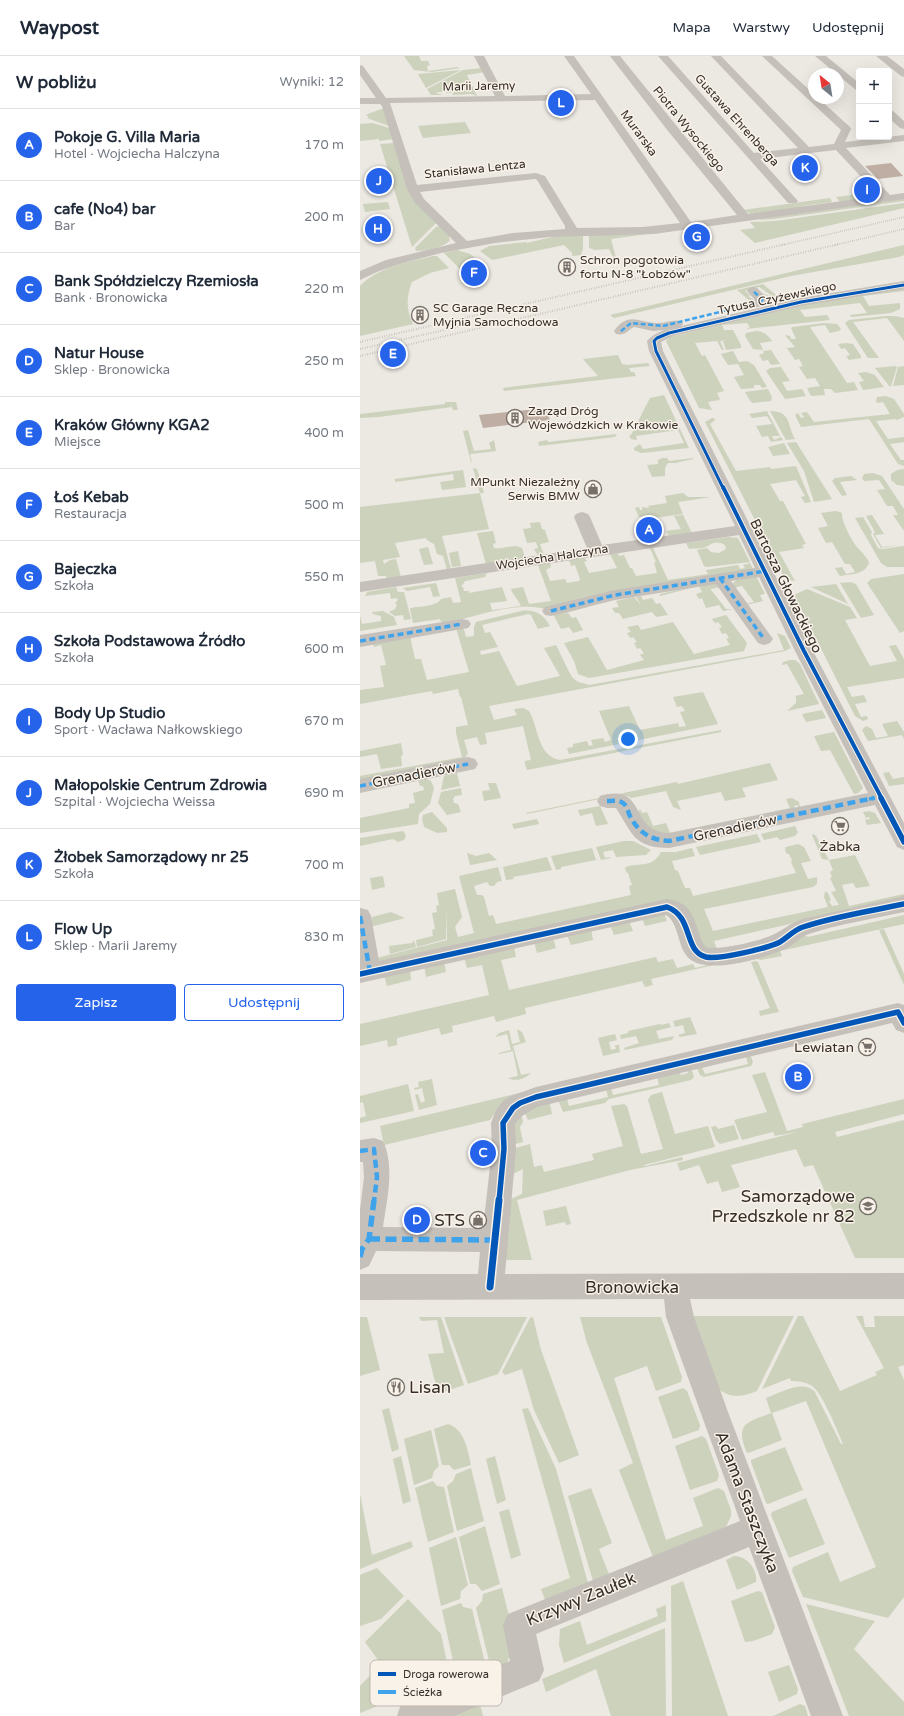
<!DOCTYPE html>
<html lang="pl">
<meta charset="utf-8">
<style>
:root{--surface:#fff;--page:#f2f2f3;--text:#1f2937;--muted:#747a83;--line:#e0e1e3;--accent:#2563eb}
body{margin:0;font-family:"Varela Round",sans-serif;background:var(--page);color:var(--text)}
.controls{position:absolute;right:12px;top:12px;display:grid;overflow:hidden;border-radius:4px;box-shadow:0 4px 16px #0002}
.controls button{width:36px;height:36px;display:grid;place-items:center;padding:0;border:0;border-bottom:1px solid var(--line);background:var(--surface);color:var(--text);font:20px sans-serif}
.compass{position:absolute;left:448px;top:12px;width:36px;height:36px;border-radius:50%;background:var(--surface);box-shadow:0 4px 16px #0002;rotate:330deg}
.you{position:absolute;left:268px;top:683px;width:14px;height:14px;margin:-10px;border:3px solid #fff;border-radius:50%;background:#1a73e8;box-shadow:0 0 0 6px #1a73e833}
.badge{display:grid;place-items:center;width:26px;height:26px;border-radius:50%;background:var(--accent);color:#fff;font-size:13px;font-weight:700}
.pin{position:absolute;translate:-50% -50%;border:2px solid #fff;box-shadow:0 1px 4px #0006}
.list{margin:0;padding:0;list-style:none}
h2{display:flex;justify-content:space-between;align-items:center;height:52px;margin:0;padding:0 16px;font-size:17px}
h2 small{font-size:13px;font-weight:400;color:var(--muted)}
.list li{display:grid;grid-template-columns:26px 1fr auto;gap:12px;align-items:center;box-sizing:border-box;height:72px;padding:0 16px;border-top:1px solid var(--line)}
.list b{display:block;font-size:15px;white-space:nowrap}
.list p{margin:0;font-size:13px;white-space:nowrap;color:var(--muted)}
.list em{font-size:13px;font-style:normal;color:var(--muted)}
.actions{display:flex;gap:8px;padding:12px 16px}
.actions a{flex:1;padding:9px 0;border:1px solid var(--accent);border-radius:4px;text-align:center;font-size:14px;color:var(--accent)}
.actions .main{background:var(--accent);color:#fff}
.map{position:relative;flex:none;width:544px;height:1660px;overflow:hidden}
header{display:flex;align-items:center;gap:24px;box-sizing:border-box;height:56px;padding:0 20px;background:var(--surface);border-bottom:1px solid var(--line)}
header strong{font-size:19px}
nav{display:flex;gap:22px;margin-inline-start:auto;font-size:14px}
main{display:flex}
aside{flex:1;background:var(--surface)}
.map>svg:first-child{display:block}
</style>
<header>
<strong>Waypost</strong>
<nav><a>Mapa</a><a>Warstwy</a><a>Udostępnij</a></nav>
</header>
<main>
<aside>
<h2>W pobliżu<small>Wyniki: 12</small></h2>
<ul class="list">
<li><span class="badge">A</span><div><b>Pokoje G. Villa Maria</b><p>Hotel · Wojciecha Halczyna</p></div><em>170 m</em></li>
<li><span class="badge">B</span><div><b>cafe (No4) bar</b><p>Bar</p></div><em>200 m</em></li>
<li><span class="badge">C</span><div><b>Bank Spółdzielczy Rzemiosła</b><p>Bank · Bronowicka</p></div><em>220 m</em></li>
<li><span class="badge">D</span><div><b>Natur House</b><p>Sklep · Bronowicka</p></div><em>250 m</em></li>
<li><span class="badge">E</span><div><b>Kraków Główny KGA2</b><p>Miejsce</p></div><em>400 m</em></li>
<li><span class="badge">F</span><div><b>Łoś Kebab</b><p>Restauracja</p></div><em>500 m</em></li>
<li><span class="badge">G</span><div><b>Bajeczka</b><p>Szkoła</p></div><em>550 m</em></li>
<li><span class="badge">H</span><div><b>Szkoła Podstawowa Źródło</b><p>Szkoła</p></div><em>600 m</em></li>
<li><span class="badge">I</span><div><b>Body Up Studio</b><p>Sport · Wacława Nałkowskiego</p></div><em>670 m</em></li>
<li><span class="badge">J</span><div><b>Małopolskie Centrum Zdrowia</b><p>Szpital · Wojciecha Weissa</p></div><em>690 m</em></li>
<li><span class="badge">K</span><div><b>Żłobek Samorządowy nr 25</b><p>Szkoła</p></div><em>700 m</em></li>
<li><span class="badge">L</span><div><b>Flow Up</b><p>Sklep · Marii Jaremy</p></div><em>830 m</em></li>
</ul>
<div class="actions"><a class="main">Zapisz</a><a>Udostępnij</a></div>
</aside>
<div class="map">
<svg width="544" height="1660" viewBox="0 0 544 1660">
<rect width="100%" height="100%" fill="#ece8e2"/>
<path fill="#ccd2bc" d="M 44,0 L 59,0 L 61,5 L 68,5 L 70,9 L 67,10 L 68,15 L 97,11 L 100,12 L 72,16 L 54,14 Z
M 122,12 L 125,16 L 107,19 L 117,40 L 111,38 L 92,39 L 94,36 L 87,37 L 86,35 L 75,37 L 83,39 L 71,39 L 67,33 L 103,14 Z
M 101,14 L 66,32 L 58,18 Z
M 24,52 L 32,71 L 7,62 L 9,61 L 6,59 C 9,57 20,54 24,52 Z
M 105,66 L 111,77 L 63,82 L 58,70 Z
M 13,67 L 32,73 L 34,83 L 19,85 L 19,83 L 0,85 L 0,68 Z
M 33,87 L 76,167 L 52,191 L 20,88 Z
M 518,136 L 519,138 L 515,142 L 480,146 L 476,141 Z
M 470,142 L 472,146 L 443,150 L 440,152 L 390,158 L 383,154 Z
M 544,142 L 544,145 L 414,163 L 395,164 Z
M 28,146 L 30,153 L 5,156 L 3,148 Z
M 544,147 L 544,152 L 395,187 L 380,174 L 395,172 L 390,166 L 415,165 Z
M 80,170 L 91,180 L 89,181 L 90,184 C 84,192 66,195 56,195 L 55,192 L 76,171 Z
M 303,176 L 251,183 L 256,202 L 253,201 L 249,193 L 235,194 L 229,192 L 229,179 Z
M 223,179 L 223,192 L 221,199 L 212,200 L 212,197 L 204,189 L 132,204 L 120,195 L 129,190 L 166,186 L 167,187 L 196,180 Z
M 544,189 L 544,199 L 539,201 L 431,220 L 254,262 L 250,259 Z
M 97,194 L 110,198 L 118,204 L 117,207 L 104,212 L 102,215 L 84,197 Z
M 73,200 L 77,200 L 89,212 L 70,217 L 52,226 C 46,241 46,254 53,268 L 0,280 L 0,230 C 18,211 49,206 73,200 Z
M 403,228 L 417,240 L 409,242 L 403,237 L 409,240 L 411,239 L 399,231 L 385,235 L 390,239 L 389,241 L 397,245 L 365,253 L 364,252 L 390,245 L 377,234 Z
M 544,232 L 544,235 L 503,240 L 509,250 L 540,247 L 540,253 L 531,257 L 491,261 L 490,259 L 507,257 L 500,247 L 440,254 L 445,261 L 467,259 L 470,264 L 386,273 L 390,271 L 387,267 L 362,269 L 364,274 L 373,274 L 381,289 L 381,292 L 366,294 L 363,285 L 367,284 L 360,285 L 364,294 L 362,294 L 357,285 L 335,287 L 342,300 L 345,299 L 364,335 L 357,337 L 360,343 L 359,344 L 348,346 L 352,354 L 339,352 L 306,285 L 310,281 L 444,249 Z
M 526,260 L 535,260 L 544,262 L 544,285 L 527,262 L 493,266 L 519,302 L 508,302 L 485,267 L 489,264 Z
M 464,267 L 477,268 L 481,273 L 479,275 L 470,277 L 465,269 L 450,271 L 487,327 L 494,326 L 498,334 L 475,337 L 471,333 L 464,333 L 465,339 L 451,340 L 447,332 L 460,330 L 455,322 L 447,323 L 439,311 L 443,310 L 439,303 L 435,304 L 427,292 L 435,291 L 425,279 L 430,280 L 431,283 L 436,283 L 431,272 L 433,271 Z
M 396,275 C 403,275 408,279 412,285 L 400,287 L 403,294 L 393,293 L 385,280 L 386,277 Z
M 486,287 L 493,288 L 501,300 L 501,302 L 489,304 L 486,300 L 490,299 L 485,292 L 481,293 L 478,288 Z
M 411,294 L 420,308 L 411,309 L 408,304 L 403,305 L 399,299 L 404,297 L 403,295 Z
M 373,295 L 379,306 L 387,305 L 394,309 L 407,331 L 402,332 L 400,329 L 394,329 L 394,332 L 381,333 L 374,321 L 384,319 L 378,308 L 368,309 L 361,298 Z
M 258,299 L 262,308 L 267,309 L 288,307 L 290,310 L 269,312 L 268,310 L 271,316 L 274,316 L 276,320 L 144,335 L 143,332 L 238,320 L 223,303 Z
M 535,310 L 537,311 L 531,330 L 530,331 L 515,312 Z
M 544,310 L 544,329 L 533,330 L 538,311 Z
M 421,311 L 430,325 L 422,326 L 427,335 L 442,333 L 446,340 L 425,343 L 406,315 L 410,312 Z
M 506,316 L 515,319 L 524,331 L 503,334 L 499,326 L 504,325 L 498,317 Z
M 408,333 L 412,341 L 411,345 L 393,347 L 391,346 L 385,336 Z
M 304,339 L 329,392 L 281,397 L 274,394 L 274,392 L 280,388 L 283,393 L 324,387 L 318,374 L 276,380 L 277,384 L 271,383 L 269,379 L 271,379 L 290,342 Z
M 526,340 L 534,343 L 544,358 L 544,361 L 537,364 L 535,363 L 516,365 L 528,383 L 544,381 L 544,386 L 530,388 L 541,404 L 544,404 L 544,410 L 538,408 L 509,363 L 441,371 L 435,359 L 438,357 L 441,362 L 444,361 L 441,357 L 447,356 L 454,366 L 530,358 L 523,346 L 517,347 L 516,345 L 517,341 Z
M 85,346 L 96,346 L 98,354 L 93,354 L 92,351 L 19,361 L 0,362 L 0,358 L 85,348 Z
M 407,355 L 420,380 L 412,380 L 414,384 L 421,381 L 423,384 L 411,386 L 408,380 L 402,381 L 396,370 L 412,368 L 407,360 L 392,362 L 389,358 Z
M 410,355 C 432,355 427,370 435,383 L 426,384 Z
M 352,362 L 354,362 L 355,364 L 350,368 L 376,415 L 410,411 L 411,413 L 436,410 L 451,446 L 445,447 L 441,441 L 445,440 L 436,424 L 410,428 L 420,445 L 423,445 L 446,488 L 442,489 L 444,492 L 419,496 L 435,525 L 425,523 L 345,366 Z
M 108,374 L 114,395 L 131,393 L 129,387 L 134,384 L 136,395 L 110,398 L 112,407 L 111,406 L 103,375 Z
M 257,378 L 255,381 L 179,390 L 178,386 L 187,384 L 188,386 Z
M 436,386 L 472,443 L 454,446 L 444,415 L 427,387 Z
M 424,387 L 430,398 L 413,400 L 408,391 Z
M 302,402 L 307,402 L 309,405 L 333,402 L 333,403 L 315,407 L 308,407 L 305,412 L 305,420 L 292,421 L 287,409 L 298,408 L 298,404 Z
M 113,412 L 117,413 L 124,437 L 120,437 L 129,473 L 82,480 L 91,513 L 87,514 L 83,500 L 77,498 L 74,488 L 67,484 L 66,482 L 35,487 L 40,501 L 23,504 L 24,508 L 30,504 L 36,503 L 41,521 L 27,523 L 26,520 L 18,520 L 15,505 L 0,507 L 0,451 L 120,437 Z
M 544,413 L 544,430 L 537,429 L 531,424 L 531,418 L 537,414 Z
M 103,414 L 106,431 L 82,434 L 80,426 L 94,424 L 93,418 L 35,426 L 35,423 Z
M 513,417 L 522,420 L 544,453 L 544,475 L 533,459 L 538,459 L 533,450 L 527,450 L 517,434 L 525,433 L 519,424 L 504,425 L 502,422 L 504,418 Z
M 491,420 L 497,424 L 480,426 L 487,439 L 482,440 L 472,425 L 475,422 Z
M 323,437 L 328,441 L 351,441 L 318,446 L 323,458 L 294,462 L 292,459 L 279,461 L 275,452 L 279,451 L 280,454 L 282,454 L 282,451 L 289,452 L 288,450 L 307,447 L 305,440 Z
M 476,455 L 482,457 C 481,465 492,485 497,491 C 502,497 506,500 509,506 C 506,519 490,518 480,520 L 475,512 L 482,511 L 486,518 L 495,516 L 490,508 L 485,508 L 472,486 L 466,487 L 458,472 L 468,470 L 461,457 Z
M 323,459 L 332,477 L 309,480 L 306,475 L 321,473 L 314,460 Z
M 512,459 L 524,478 L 515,479 L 522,491 L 539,489 L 521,492 L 513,478 L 515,476 L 506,460 Z
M 503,461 L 512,476 L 511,479 L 518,492 L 522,493 L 544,490 L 544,511 L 527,511 L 521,507 L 495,462 Z
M 180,466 L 182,473 L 185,474 L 189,486 L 180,488 L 184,499 L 178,500 L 174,493 L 178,492 L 176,486 L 167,487 L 163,473 L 171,472 L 170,467 Z
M 133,475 L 136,487 L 133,488 L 134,492 C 143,494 153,487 162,492 L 165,502 L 126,508 L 117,477 Z
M 369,481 L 378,482 L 390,506 L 347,511 L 344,510 L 337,494 L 347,492 L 351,496 L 359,497 L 366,493 L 365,489 C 357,484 352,487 346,491 C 342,493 334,492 329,493 L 326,487 Z
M 68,491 L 73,508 L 64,509 L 59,493 Z
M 290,492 L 293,492 L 308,524 L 348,518 L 346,514 L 378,509 L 380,513 L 385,512 L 383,509 L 390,507 L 393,513 L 187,554 C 163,543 108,562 82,569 L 80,563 L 53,567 L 50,553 L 51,552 C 60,550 76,551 81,543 L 91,541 L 93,547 L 101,546 L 95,522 L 127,517 L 125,521 L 105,525 L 101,531 L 103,531 L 104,535 L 109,535 L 109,537 L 142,531 L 147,545 L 130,547 L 132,554 L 161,550 C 158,543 152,538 151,533 L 163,531 L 169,548 L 191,545 L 178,509 L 190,507 L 191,511 L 186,514 L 190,525 L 205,523 L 207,527 L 219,525 L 220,523 L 215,509 L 211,510 L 209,504 L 225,502 L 227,505 L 224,506 L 229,517 L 257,512 L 250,498 L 258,497 L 259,500 L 264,499 L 270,512 L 272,512 L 276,520 L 297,517 L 294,506 L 296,506 Z
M 98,495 L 101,510 L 92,511 L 89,497 Z
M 544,518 L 544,575 L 540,577 L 507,527 L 511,523 Z
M 396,520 L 405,538 L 400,539 L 403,545 L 386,549 L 385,548 L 394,546 L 382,530 L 373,532 L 373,527 L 377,524 Z
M 354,526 L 360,531 L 351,533 L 348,530 L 366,553 L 373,553 L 363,555 L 359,549 L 346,552 L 342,542 L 339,543 L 336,538 L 342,536 L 339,530 L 300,540 L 300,538 Z
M 490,526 L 496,528 L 514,559 L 501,562 L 480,527 Z
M 76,527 L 80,540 L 73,541 L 70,531 L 47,535 L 43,532 Z
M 476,528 L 488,548 L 451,531 Z
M 36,531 L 38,536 L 44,536 L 51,563 L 44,564 L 43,559 L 35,560 L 29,556 L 35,553 L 37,549 L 35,547 L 38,544 L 36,542 L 31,543 L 30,537 L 5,540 L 7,536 Z
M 447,533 L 490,551 L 497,562 L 485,564 L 510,610 L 537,605 L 529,590 L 536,589 L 544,603 L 544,622 L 487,631 L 492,641 L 504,639 L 507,646 L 495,648 L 501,661 L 507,660 L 508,663 L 503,665 L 495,660 L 434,539 Z
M 281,540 L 283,544 L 292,542 L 296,548 L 300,547 L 308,559 L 296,561 L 292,556 L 263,563 L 259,557 L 255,557 L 252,552 L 259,551 L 256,545 L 274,541 L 281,549 L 276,541 Z
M 227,550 L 228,551 L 202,558 L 208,557 L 212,562 L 216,561 L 223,574 L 213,577 L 209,571 L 201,573 L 193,558 Z
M 23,555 L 34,561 L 37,569 L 0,575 L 0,560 L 2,568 L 21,565 L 21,560 L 13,558 L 12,556 Z
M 161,555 C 175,553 183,558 190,570 L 178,573 L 171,559 L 168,558 L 122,569 L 125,577 L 130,576 L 138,591 L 120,595 L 121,599 L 139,595 L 157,630 L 200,620 L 184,592 L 196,589 C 200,596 210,620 214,623 C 218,627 224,627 229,629 L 424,594 L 417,577 L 425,580 L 431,592 L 425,595 L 129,650 L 134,664 L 157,659 L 154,653 L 163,652 L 169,655 C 179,672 177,700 200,704 L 361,674 L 361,676 L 167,714 L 165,708 L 165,705 L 171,704 L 163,670 L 125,677 L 127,688 L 120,689 L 117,681 L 104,684 L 108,697 L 105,702 L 0,724 L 0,720 L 102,701 L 96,677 L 96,671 L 108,669 L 101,641 L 100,641 L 98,633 L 73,638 L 72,635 L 0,648 L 0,634 L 24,631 L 20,610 L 26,609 L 21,589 L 14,591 L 13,588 L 51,581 L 51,585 L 55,603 L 61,603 L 67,624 L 109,616 L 96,572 L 103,570 L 106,581 L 114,580 L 114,571 L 116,566 Z
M 366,559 L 387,587 L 384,595 L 229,622 L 218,618 L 214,605 L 204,587 L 228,581 L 247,614 L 284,604 L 280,599 L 284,597 L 280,592 L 277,593 L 274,587 L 277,586 L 273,581 L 270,582 L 267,577 L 271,576 L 267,571 L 278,569 L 281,574 L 313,566 L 334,598 L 370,589 L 366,583 L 369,582 L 366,577 L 362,578 L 359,572 L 362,571 L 358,566 L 355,567 L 352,563 Z
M 430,604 L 435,604 L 440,608 L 459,648 L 427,655 L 436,647 L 436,641 L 435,640 L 444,638 L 427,608 L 422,609 L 423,606 Z
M 343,636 L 358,668 L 209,698 L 207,692 L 213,691 L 213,688 L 227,685 L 229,690 L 233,689 L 231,684 L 243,682 L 245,686 L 251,684 L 239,655 L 269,650 L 280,674 L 318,667 L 319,671 L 326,670 L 320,656 L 325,655 L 322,650 L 317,651 L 313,641 Z
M 462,654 L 466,662 L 446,666 L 442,658 Z
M 537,665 L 544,676 L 544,683 L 542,679 L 508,685 L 502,674 L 506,670 L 512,673 L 516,682 L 528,680 L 522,668 Z
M 474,676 L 503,732 L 498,737 L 494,738 L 470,694 L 461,695 L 454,680 Z
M 41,687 L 43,699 L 41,700 L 42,710 L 21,713 L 17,698 L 0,701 L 0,695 Z
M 410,707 L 418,724 L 382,732 L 386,741 L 365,745 L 361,736 L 317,745 L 321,754 L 313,751 L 306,735 L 271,742 L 268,740 L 254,740 L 167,758 L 166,757 L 317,726 L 318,728 Z
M 529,716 L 533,723 L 544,721 L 544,728 L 529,730 L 523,717 Z
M 97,717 L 100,730 L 81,734 L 84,720 Z
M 65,722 L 71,725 L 74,732 L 70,748 L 59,758 L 58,768 L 0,777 L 0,762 L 49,752 L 49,748 L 55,747 L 53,737 L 64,734 L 63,730 L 60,730 L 58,724 Z
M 128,727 L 136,727 L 141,742 L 124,745 L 122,735 L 130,734 Z
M 101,732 L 102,739 L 95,740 L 93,743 L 94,747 L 98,748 L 101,756 L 87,759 L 78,747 L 81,736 Z
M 432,742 L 439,746 L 440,752 L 437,749 L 434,750 L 436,753 L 308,779 L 290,774 L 278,756 L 280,753 L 282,757 L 287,756 L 293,770 L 306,767 L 310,777 L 430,752 L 426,743 Z
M 240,750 L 248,768 L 236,770 L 232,757 L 220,760 L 218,754 Z
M 509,755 L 515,757 L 521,767 L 507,769 L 505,764 L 510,763 L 509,761 L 506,762 L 503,756 Z
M 72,756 L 87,772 L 87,776 L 77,777 L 64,771 L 62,763 L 63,759 Z
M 177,763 L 179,768 L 154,773 L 152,768 Z
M 435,770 L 438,776 L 435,780 L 420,784 L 417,781 L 404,784 L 401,778 Z
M 43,775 L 46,780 L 44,784 L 38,786 L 33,783 L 0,790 L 0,782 Z
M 397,778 L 401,786 L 340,799 L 336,791 Z
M 453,778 L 456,780 L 469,804 L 495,799 L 510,830 L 496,832 L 493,827 L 482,829 L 489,850 L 544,838 L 544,841 L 533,845 L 354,885 L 358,896 L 347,896 L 326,854 L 24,908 L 13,903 L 87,884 L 87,852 L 86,883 L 57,891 L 56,884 L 73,880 L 72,874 L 75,873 L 72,857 L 77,856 L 76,850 L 79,849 L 77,837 L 95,833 L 102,861 L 95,871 L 98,881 L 114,877 L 99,820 L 138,811 L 142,825 L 137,826 L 134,830 L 130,830 L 127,826 L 114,830 L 117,839 L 122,839 L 124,841 L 129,860 L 133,859 L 136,868 L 271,839 L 269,830 L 272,829 L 268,817 L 267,817 L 265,813 L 266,811 C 280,806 292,813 301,796 L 316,796 L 332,792 L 335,800 L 312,805 L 315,814 L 318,815 L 325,832 L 330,832 L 333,840 L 436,817 L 431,806 L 432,804 L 429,798 L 426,797 L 425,793 L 426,791 L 438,788 L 444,791 L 451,805 L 441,807 L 448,823 L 457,821 L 457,828 L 453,831 L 344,853 L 353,875 L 468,851 L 464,841 L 465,835 L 468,837 L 471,844 L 469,845 L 472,850 L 479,849 L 471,836 L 476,835 L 470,822 L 472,821 L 470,816 L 473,814 L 469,804 L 462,803 L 452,779 Z
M 264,785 L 273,785 L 291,794 L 286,799 L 256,801 L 253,794 L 243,796 L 245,802 L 250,801 L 251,802 L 241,804 L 236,791 Z
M 232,792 L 236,804 L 201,811 L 201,813 L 196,814 L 191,800 Z
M 107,797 L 116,800 L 129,797 L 137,804 L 110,809 Z
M 187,801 L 192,814 L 153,821 L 154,823 L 146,824 L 143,811 Z
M 23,820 L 25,831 L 12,834 L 10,822 Z
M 31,856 L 45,862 L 10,871 L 12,861 Z
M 304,857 L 307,865 L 285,870 L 282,862 Z
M 544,859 L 544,868 L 420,895 L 422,900 L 401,904 L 397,903 L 379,907 L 377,904 L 291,923 L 293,929 L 285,931 L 282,925 L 165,952 L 166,958 L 136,966 L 134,960 L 92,970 L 93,976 L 81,979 L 79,972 L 37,982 L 37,989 L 28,991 L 27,984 L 0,990 L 0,968 L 129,939 L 122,909 L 107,912 L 104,901 L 154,890 L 156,901 L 141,904 L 149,934 L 296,901 L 298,906 L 313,903 L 317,912 L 333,908 L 335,912 L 419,892 L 442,878 L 448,881 Z
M 269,865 L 273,875 L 254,879 L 250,869 Z
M 231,873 L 233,884 L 211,889 L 207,879 Z
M 524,873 L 544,918 L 544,929 L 519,874 Z
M 193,882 L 196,892 L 177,897 L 174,886 Z
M 54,884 L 56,891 L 30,898 L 29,890 L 52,887 Z
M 396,905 L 398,906 L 419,956 L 400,960 L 399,955 L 410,952 L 391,906 Z
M 84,906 L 86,916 L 66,921 L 64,910 Z
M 50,913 L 51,924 L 27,930 L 24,919 Z
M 330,961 L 337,978 L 320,981 L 318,979 L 325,977 L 323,969 L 315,971 L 313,965 Z
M 309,967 L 311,971 L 296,975 L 299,983 L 314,980 L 312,984 L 265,994 L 264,992 L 279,987 L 276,980 L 261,983 L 260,979 L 268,977 L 268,975 L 300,968 L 301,969 Z
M 157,973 L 162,976 L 166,986 L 153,990 L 161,1019 L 171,1017 C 165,1023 156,1026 148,1022 L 158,1020 L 153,995 L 139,998 L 139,997 L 151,994 L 147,978 L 135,981 L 139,977 L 149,974 L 152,988 L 160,986 Z
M 255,978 L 257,984 L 249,986 L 251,994 L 256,993 L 255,989 L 259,989 L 260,996 L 243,1000 L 238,982 Z
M 389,996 L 393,1006 L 391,1010 L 344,1021 L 340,1019 L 335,1008 L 340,1007 L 345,1018 L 388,1008 L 385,997 Z
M 330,1009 L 334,1021 L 331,1024 L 249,1043 L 245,1047 L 203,1056 L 197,1041 L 206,1039 L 209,1050 L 248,1041 L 245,1029 L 250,1028 L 253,1039 L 299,1029 L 296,1017 L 318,1012 L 321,1019 L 328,1017 L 326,1010 Z
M 405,1016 L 427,1075 L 443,1071 L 442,1068 L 544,1043 L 544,1058 L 475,1076 L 477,1081 L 544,1064 L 544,1202 L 495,1202 L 453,1109 L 444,1111 L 436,1093 L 371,1109 L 380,1131 L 362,1136 L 358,1125 L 347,1128 L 339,1109 L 320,1115 L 317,1107 L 437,1076 L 415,1080 L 413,1076 L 382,1084 L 374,1064 L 407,1056 L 392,1019 Z
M 72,1023 L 77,1049 L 59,1054 L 55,1039 L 58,1038 L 61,1047 L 65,1045 L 62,1032 L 55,1034 L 54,1032 L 59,1031 L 58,1026 Z
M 48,1028 L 54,1055 L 0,1067 L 0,1062 L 6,1060 L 3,1046 L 0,1047 L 0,1040 Z
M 172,1034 L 140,1050 L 130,1064 L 24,1089 L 20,1070 Z
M 302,1036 L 315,1078 L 348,1070 L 355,1091 L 284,1109 L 285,1110 L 322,1101 L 323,1104 L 270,1114 L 157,1144 L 172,1204 L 144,1204 L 148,1144 L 162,1138 L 163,1113 L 151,1119 L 152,1093 L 170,1088 L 174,1111 L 182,1109 L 184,1116 L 234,1104 L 232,1098 L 263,1090 L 251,1050 L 264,1048 L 267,1050 L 281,1098 L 303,1093 L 288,1044 L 291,1039 Z
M 189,1043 L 192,1058 L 168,1064 L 164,1055 Z
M 161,1057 L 163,1066 L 160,1071 L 163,1086 L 152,1089 L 155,1065 Z
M 374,1069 L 379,1083 L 360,1088 L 356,1084 L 351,1071 L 356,1070 L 358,1073 Z
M 206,1150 L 211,1168 L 206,1169 L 205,1166 L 186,1170 L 183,1155 Z
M 331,1260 L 434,1260 L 397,1335 C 382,1341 371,1343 357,1332 Z
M 438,1260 L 443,1260 L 480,1335 L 517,1319 L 515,1316 L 524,1312 L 496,1260 L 503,1260 L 505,1271 L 515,1271 L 514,1260 L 544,1260 L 544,1309 L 538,1311 L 544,1324 L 544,1541 L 528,1562 L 443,1541 L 432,1515 L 433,1511 L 468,1496 L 480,1526 L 516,1511 L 446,1345 L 412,1357 L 422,1384 L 388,1397 L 386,1395 C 375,1366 388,1367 411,1357 L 406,1342 C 420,1337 443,1323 455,1336 L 481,1388 L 483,1388 C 478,1376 462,1336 452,1330 C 446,1326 439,1325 431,1325 L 430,1322 L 402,1333 Z
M 0,1261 L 7,1261 L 20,1314 L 0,1320 Z
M 59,1261 L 81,1261 L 104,1329 L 78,1338 L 68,1298 L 84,1297 L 77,1264 L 61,1265 Z
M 84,1261 L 167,1261 L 138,1318 L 108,1328 Z
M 173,1261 L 181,1294 L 219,1399 L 199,1407 L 174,1354 L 162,1313 L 145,1319 L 142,1316 L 170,1262 Z
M 220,1261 L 301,1261 L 322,1321 L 321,1326 L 296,1335 L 287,1310 L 254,1322 L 306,1484 L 343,1470 L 333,1442 L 358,1432 L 364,1435 L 371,1454 L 371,1460 L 366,1471 L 293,1501 L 259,1414 L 273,1407 L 227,1287 Z
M 323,1332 L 327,1335 L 340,1369 L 339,1374 L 313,1383 L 298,1341 Z
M 29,1352 L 39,1393 L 32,1396 L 22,1354 Z
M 168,1352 L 196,1413 L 228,1527 L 185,1544 L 181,1533 L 210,1522 L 162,1353 Z
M 88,1368 C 105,1374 107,1392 111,1409 L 94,1414 L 89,1409 L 82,1409 L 74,1373 Z
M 71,1374 L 79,1410 L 74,1415 L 72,1422 L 54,1429 L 44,1383 Z
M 342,1380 L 346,1383 L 359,1419 L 357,1425 L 330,1434 L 315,1390 Z
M 425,1391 L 443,1434 L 408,1448 L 406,1447 L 391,1406 L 391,1404 Z
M 41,1400 L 51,1445 L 43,1448 L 33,1403 Z
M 135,1400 L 146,1444 L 137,1448 L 126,1403 Z
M 111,1412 L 124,1465 L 97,1475 L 87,1430 L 93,1425 L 96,1418 Z
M 73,1425 L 77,1430 L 84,1431 L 94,1476 L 68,1486 L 55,1432 Z
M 231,1432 L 252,1487 L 239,1493 L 249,1518 L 233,1525 L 208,1440 Z
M 0,1438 L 12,1499 L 51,1485 L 53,1491 L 0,1513 Z
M 446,1442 L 465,1488 L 429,1502 L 411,1459 L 412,1456 Z
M 149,1453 L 161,1499 L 151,1503 L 139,1456 Z
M 125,1470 L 140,1528 L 122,1535 L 116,1528 L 110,1528 L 99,1481 Z
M 96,1481 L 108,1529 L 101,1535 L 100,1543 L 81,1550 L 69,1492 Z
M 374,1500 C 387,1500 398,1514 396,1526 L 377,1534 L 366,1504 Z
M 17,1512 L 44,1540 L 21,1563 L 0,1570 L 0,1519 Z
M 323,1525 L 368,1660 L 312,1660 L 311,1530 Z
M 142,1532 L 155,1585 L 147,1607 L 133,1621 L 116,1552 L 122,1545 L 123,1538 Z
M 398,1535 L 402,1536 L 415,1571 L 412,1578 L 393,1585 L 385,1586 L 371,1545 Z
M 48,1543 L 81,1578 L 90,1621 L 0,1657 L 0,1630 L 21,1608 L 5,1586 Z
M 101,1547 L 103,1551 L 112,1553 L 125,1607 L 96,1619 L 82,1554 Z
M 446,1548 L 515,1565 L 494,1593 L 544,1646 L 544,1660 L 489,1660 Z
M 306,1549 L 306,1565 L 204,1607 L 199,1589 L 200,1573 L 220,1565 L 227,1589 L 298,1560 L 296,1553 Z
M 305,1572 L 306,1660 L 251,1660 L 236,1613 L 186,1636 L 182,1623 Z
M 429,1609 L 438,1633 L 437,1638 L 419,1646 L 408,1616 Z
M 120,1648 L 123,1660 L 90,1660 Z
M 440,1648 L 445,1650 L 448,1660 L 413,1660 Z"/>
<path fill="#bfaea4" d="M 531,107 L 543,120 L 518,123 L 505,110 Z
M 186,352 L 190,364 L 123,372 L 119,359 Z"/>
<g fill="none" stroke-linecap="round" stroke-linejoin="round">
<path fill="#c6c0ba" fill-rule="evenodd" d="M 114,0 L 124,0 L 145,40 L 231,38 L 204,0 L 214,0 L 331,166 L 377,159 L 308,75 L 250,0 L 260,0 L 388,158 L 519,140 L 476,94 L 400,103 L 438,145 L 436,147 L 428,147 L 298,0 L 308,0 L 394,97 L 438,92 L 351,0 L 361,0 L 449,91 L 474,88 L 481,74 L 402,0 L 412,0 L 454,38 L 454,42 L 458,42 L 490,71 L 491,73 L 485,86 L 544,79 L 544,85 L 486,92 L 530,139 L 544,137 L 544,143 L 294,178 L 190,181 L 135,187 L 81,197 L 43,207 L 19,215 L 0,224 L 0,215 L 26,204 L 96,187 L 55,147 L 47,133 L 22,50 L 20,48 L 0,48 L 0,42 L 16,42 L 0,19 L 0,9 L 3,10 L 26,42 L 135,40 ZM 235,44 L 320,167 L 283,171 L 217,172 L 185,120 L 176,117 L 57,129 L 30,47 ZM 175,123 L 177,124 L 205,170 L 205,173 L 153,177 L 107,185 L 64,143 L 60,136 Z
M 455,0 L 466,0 L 499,27 L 499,35 L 496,34 Z
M 516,0 L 527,0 L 544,13 L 544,21 L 541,20 Z
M 529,54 L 533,55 L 544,65 L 544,73 L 540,72 L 529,62 Z
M 544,225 L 544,233 L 441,250 L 313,280 L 301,286 L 303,295 L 453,595 L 544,767 L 544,794 L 537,791 L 515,749 L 309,792 C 274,792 272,777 256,752 L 247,752 L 240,750 L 237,745 L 240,740 C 288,726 268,776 309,777 L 508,737 L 435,595 L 399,521 L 371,525 L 413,583 L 410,587 L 404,589 L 398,587 L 356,528 L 255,544 L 191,560 L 185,559 L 182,555 L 185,551 L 255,534 L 395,512 L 379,479 L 0,536 L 0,526 L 227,492 L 214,461 L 216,458 L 222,456 L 228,458 L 230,461 L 242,489 L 375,470 L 289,295 L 287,285 C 292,279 297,277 304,274 L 293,275 L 274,271 C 267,275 265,280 256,278 L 254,275 C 269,254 280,268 298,267 C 306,267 313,263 321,265 L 323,268 L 321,270 L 441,242 Z
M 393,231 L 397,232 L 410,245 L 409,248 L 383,255 L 378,254 L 377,251 L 378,248 L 395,244 L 387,235 L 389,232 Z
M 102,563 L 108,564 L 111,568 L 108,572 L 0,591 L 0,579 Z
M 108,701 L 115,703 L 118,708 L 115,713 L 0,737 L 0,723 Z
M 544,840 L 544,856 C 512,863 479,868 449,878 C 440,881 434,889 425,893 C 405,902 350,918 331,904 C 316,893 321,869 306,859 L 0,927 L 0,852 L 8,854 L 11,860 L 19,905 L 307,843 C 312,844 318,845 322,848 C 337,856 336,879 346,891 C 357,895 399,885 410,880 C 423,875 429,867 443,863 Z
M 538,947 L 544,949 L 544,977 L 536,974 L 532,967 L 177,1051 L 162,1060 L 155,1068 L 156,1093 L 145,1218 L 544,1217 L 544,1243 L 330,1243 L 334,1261 L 368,1356 L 483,1660 L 451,1660 L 389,1491 L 176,1578 L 184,1614 L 179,1625 L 94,1660 L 37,1660 L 41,1648 L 150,1605 L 143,1569 L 148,1558 L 380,1465 L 306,1261 L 304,1243 L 0,1244 L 0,1218 L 118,1218 L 120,1196 L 16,1195 L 9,1210 L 0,1214 L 0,1154 L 4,1121 L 3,1106 L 0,1106 L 0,1084 L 14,1082 L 23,1085 C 35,1111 27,1143 23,1171 L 123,1172 L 132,1093 L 131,1067 L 136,1054 L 144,1044 L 151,1040 L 176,1031 Z"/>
<path stroke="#ada9a5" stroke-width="1.5" stroke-dasharray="0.5 1.5" stroke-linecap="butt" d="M 422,189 L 544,161
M 475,189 L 544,173"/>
<path stroke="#ada9a5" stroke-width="2" stroke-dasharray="0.5 2" stroke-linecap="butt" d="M 0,286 L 426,188
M 0,293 L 102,270
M 0,300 L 479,188"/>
<path stroke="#3fa3eb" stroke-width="2.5" stroke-dasharray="5 2.5" stroke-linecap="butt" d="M 261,275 L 271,267 L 303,270 L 404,245 L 393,235"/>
<path stroke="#3fa3eb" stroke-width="3.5" stroke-dasharray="6 3.5" stroke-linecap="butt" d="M 360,522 L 404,583
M 191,555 L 255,539 L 405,515
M 0,585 L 102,568
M 0,730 L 108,708
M 509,743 L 521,741"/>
<path stroke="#3fa3eb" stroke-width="4.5" stroke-dasharray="8 4.5" stroke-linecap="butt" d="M 247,745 C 252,745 259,744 263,747 C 266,749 268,754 269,758 C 277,775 289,784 309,785 L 514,742
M 0,860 L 10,916
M 0,1095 L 14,1093 L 17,1121 L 14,1145"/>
<path stroke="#3fa3eb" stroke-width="5.5" stroke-dasharray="11 5.5" stroke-linecap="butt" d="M 9,1183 L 134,1184
M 0,1201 L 2,1193 L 9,1183 L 14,1144"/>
<g stroke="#f9f2e9" stroke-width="4.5">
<path id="cycleway-far3" d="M 363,432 L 296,295 L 294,285 L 297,282 L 309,277 L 441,246 L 544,229"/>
</g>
<g stroke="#f9f2e9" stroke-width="6">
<path id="cycleway-far2" d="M 363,431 L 444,595 L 522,743"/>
</g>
<g stroke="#f9f2e9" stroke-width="8">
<path id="cycleway-far1" d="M 521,742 L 544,786
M 0,918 L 307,851 C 334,861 323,895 346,901 C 359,904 408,892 420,886 C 428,881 434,874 443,871 C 476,860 511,855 544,848
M 139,1145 L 144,1093 L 143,1067 L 153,1052 L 160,1047 L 176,1041 L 538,956 L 544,967"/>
</g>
<g stroke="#f9f2e9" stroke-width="10">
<path id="cycleway" d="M 130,1231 L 139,1144"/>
</g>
<use href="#cycleway-far3" stroke="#0057b8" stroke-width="3"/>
<use href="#cycleway-far2" stroke="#0057b8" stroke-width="4"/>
<use href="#cycleway-far1" stroke="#0057b8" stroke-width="5.5"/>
<use href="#cycleway" stroke="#0057b8" stroke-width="7"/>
</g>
<defs>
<g id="building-ring" transform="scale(0.9)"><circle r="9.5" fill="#f9f2e9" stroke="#766f6a" stroke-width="1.5"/><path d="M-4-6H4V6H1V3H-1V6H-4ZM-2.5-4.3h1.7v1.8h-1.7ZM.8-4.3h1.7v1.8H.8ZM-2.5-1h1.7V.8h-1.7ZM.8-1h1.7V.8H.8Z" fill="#766f6a"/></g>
<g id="shop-ring" transform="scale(0.9)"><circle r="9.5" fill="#f9f2e9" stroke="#766f6a" stroke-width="1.5"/><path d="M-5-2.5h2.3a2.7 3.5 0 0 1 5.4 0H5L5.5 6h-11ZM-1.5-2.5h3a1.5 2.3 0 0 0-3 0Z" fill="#766f6a"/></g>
<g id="supermarket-ring" transform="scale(0.9)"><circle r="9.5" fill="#f9f2e9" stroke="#766f6a" stroke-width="1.5"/><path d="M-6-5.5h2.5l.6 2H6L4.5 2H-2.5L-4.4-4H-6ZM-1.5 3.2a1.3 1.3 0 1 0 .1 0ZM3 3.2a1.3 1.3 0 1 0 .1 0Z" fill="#766f6a"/></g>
<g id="school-ring" transform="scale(0.9)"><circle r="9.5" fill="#f9f2e9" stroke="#766f6a" stroke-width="1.5"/><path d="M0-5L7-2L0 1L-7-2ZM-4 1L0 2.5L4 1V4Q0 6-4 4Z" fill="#766f6a"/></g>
<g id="restaurant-ring" transform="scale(0.9)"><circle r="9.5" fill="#f9f2e9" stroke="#766f6a" stroke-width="1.5"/><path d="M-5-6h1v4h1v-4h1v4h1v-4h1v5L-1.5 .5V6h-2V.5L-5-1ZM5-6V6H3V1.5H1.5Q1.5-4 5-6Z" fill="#766f6a"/></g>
</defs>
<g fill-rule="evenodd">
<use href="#building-ring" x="207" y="211"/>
<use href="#building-ring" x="60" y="259"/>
<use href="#building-ring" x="155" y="362"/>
<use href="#shop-ring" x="233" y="433"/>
<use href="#supermarket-ring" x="480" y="770"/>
<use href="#supermarket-ring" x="507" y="991"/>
<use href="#school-ring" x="508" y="1150"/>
<use href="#shop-ring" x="118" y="1164"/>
<use href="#restaurant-ring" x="36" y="1331"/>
</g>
<g text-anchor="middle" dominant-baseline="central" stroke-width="3" stroke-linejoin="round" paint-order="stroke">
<g font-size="12" fill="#362e29" stroke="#f9f2e9">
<text transform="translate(119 30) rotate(-1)">Marii Jaremy</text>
<text transform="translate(377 64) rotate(48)">Gustawa Ehrenberga</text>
<text transform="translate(329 73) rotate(51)">Piotra Wysockiego</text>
<text transform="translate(279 77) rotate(54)">Murarska</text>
<text transform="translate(115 113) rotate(-6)">Stanisława Lentza</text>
<text transform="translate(417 242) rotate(-12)">Tytusa Czyżewskiego</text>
<text transform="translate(192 501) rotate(-9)">Wojciecha Halczyna</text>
</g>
<g font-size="12" fill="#362e29" stroke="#f9f2e9" text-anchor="start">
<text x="220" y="204">Schron pogotowia<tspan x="220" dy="14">fortu N-8 "Łobzów"</tspan></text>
<text x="73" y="252">SC Garage Ręczna<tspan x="73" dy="14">Myjnia Samochodowa</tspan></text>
<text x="168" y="355">Zarząd Dróg<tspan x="168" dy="14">Wojewódzkich w Krakowie</tspan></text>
<text x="220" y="426" text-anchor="end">MPunkt Niezależny<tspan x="220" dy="14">Serwis BMW</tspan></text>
</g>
<g font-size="14" fill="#362e29" stroke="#f9f2e9">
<text transform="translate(426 530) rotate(64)">Bartosza Głowackiego</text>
<text transform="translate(54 719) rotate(-11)">Grenadierów</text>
<text transform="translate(375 772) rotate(-12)">Grenadierów</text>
</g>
<g font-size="14" fill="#362e29" stroke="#f9f2e9">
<text x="480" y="790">Żabka</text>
<text x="494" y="991" text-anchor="end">Lewiatan</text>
</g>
<g font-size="17" fill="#362e29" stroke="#f9f2e9" text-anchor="end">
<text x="495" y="1140">Samorządowe<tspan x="495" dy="20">Przedszkole nr 82</tspan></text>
<text x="105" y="1164">STS</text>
<text x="49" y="1331" text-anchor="start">Lisan</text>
</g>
<g font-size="17" fill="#362e29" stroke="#f9f2e9">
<text x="272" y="1231">Bronowicka</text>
<text transform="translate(387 1446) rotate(69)">Adama Staszczyka</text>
<text transform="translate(221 1543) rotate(-22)">Krzywy Zaułek</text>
</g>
</g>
<rect x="10" y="1604" width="132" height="46" rx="6" fill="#f9f2e9" stroke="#beb7af" stroke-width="1"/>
<rect x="18" y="1616" width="18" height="4" fill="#0057b8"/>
<rect x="18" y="1634" width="18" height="4" fill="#3fa3eb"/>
<g font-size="11" fill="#362e29">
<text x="43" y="1622">Droga rowerowa</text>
<text x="43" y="1640">Ścieżka</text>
</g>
</svg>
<div class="controls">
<button>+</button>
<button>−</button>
</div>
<svg class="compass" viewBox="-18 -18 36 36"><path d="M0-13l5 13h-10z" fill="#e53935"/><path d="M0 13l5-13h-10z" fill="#747a83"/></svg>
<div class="you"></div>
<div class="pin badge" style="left:289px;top:474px">A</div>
<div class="pin badge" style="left:438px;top:1021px">B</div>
<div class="pin badge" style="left:123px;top:1097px">C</div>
<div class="pin badge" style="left:57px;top:1164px">D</div>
<div class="pin badge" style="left:33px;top:298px">E</div>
<div class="pin badge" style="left:114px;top:217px">F</div>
<div class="pin badge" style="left:337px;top:181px">G</div>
<div class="pin badge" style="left:18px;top:173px">H</div>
<div class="pin badge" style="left:507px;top:134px">I</div>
<div class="pin badge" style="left:19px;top:125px">J</div>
<div class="pin badge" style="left:445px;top:112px">K</div>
<div class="pin badge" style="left:201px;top:47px">L</div>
</div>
</main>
